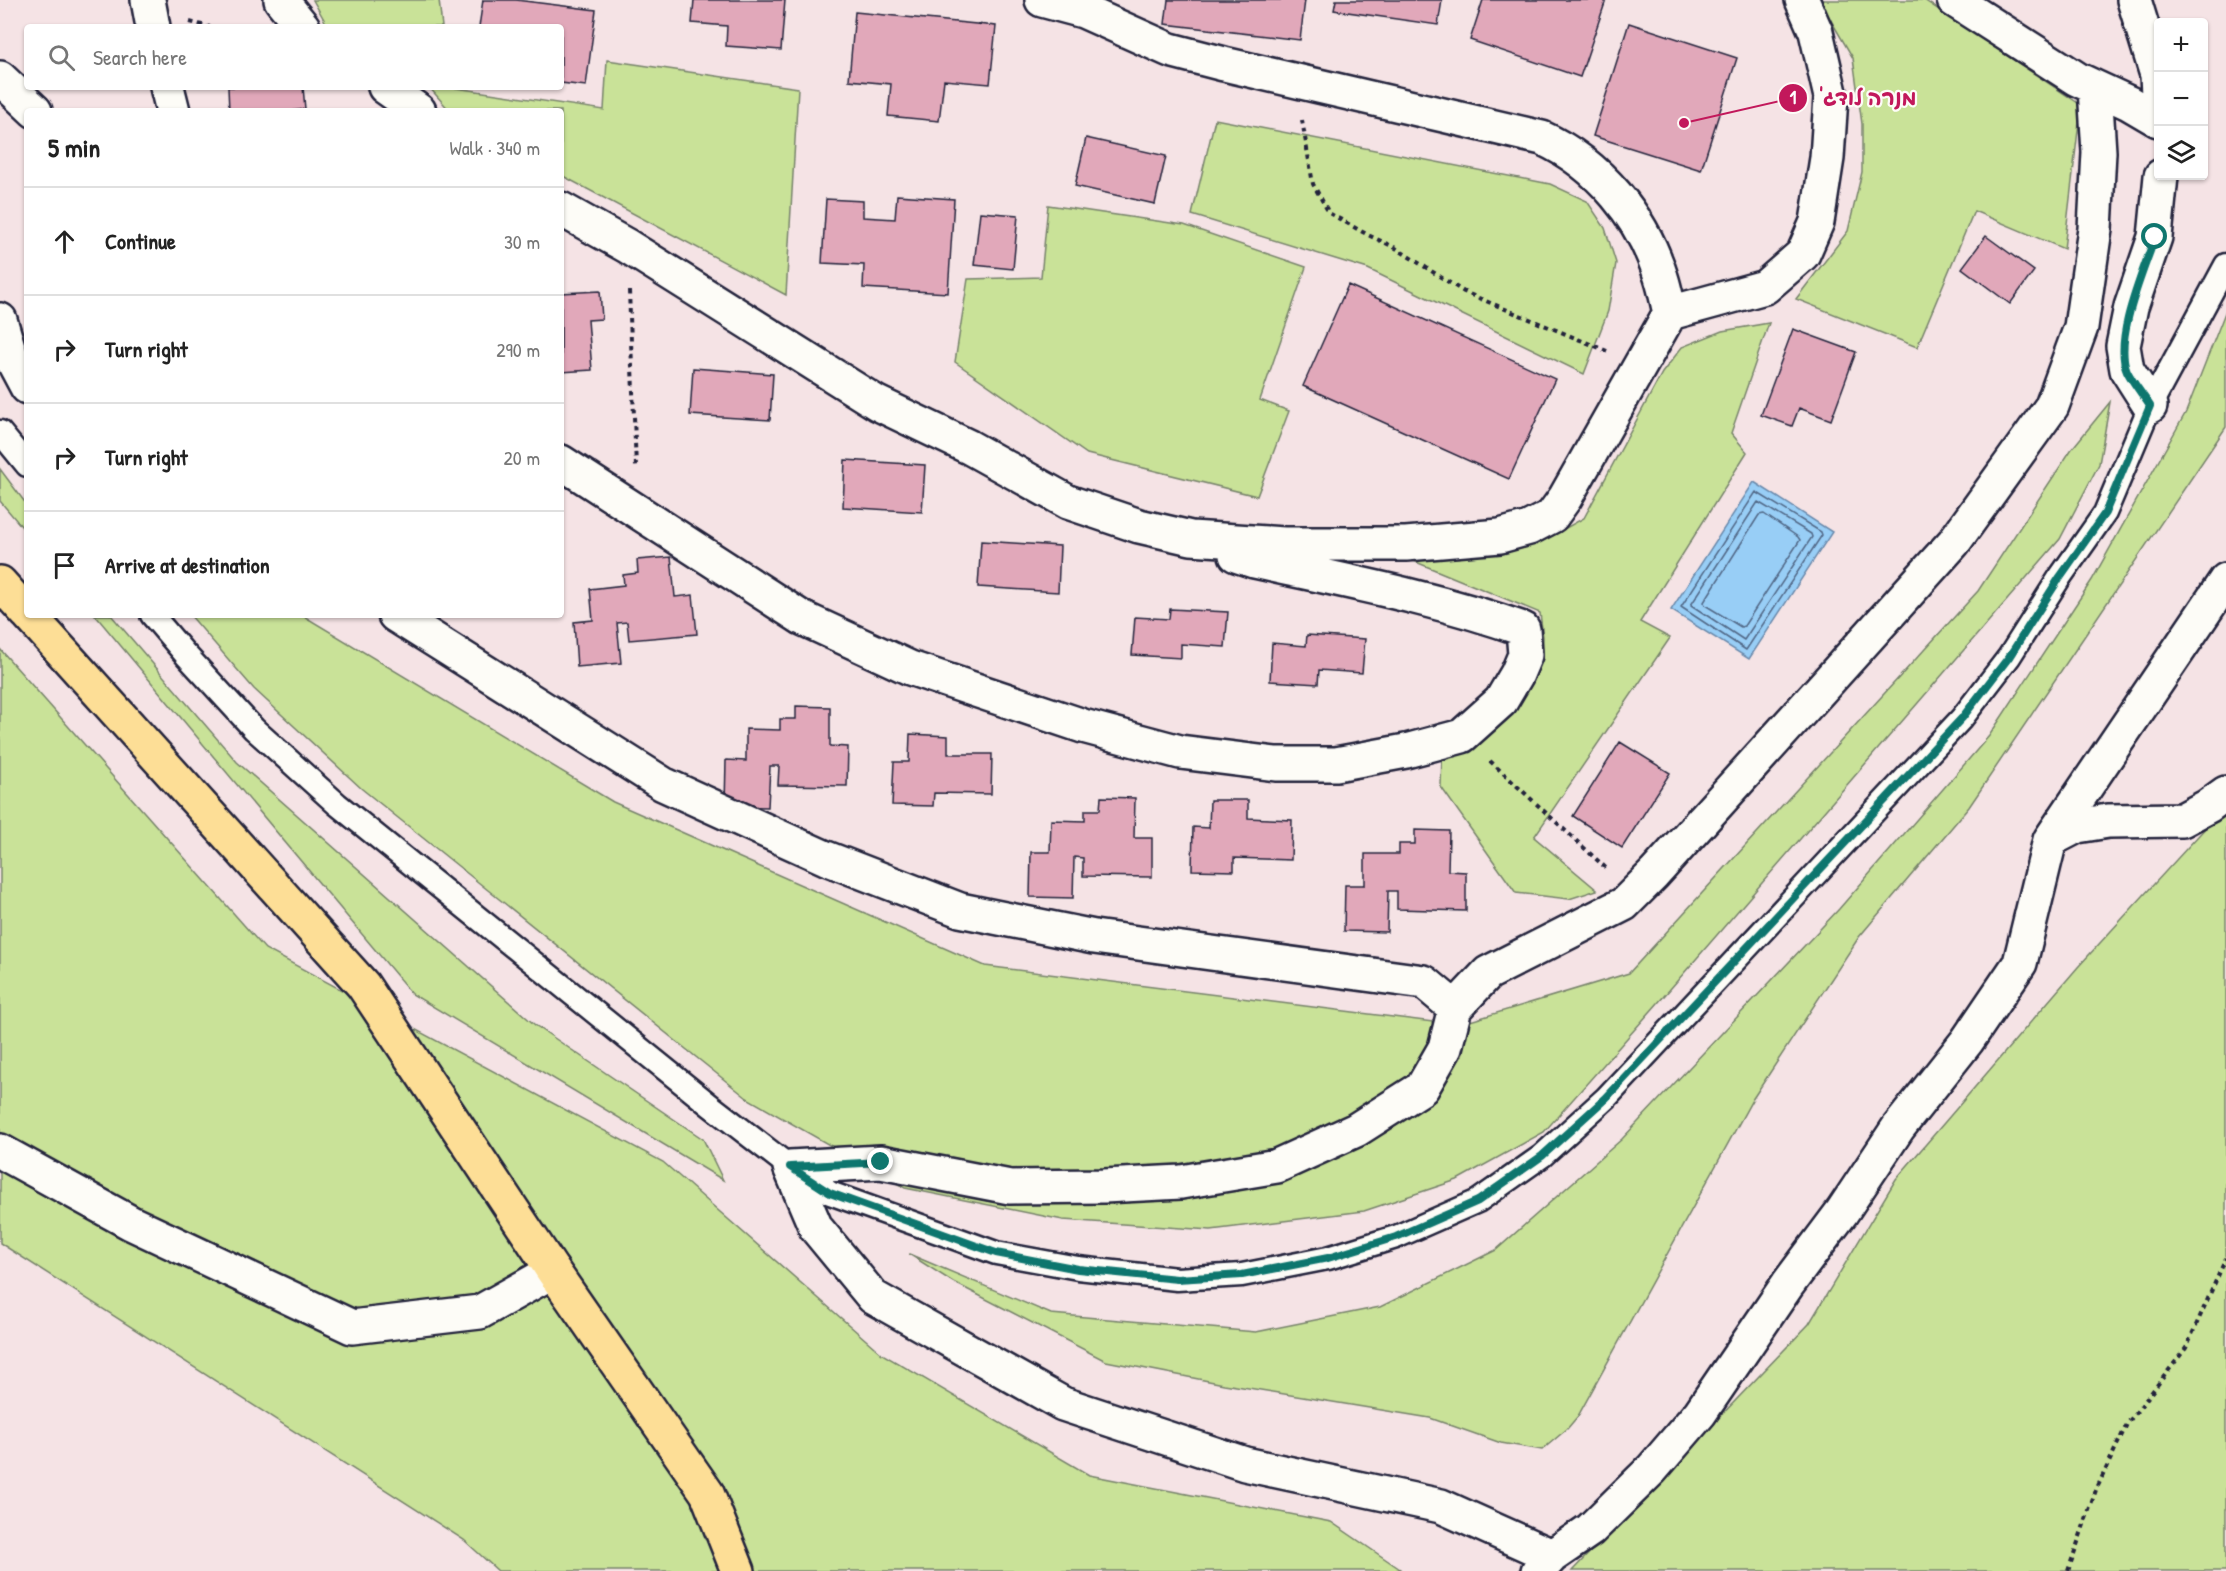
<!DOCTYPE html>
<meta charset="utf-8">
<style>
:root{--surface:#fff;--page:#f6f6f6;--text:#222;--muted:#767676;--line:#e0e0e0}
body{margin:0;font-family:"Patrick Hand","Playpen Sans Hebrew",sans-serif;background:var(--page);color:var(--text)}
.controls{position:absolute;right:18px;top:18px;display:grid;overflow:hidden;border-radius:6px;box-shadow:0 2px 4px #0004}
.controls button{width:54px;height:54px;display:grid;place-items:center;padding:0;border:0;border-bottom:2px solid var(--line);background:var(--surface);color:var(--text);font:30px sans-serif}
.stop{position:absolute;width:18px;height:18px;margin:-14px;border:4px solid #0f766e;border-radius:50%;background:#fff}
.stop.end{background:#0f766e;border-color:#fff;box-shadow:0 2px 6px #0008}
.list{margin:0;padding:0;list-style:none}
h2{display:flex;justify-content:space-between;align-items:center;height:78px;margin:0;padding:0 24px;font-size:26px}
h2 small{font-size:20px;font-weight:400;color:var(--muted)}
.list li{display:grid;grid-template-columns:39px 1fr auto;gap:18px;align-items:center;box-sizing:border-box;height:108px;padding:0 24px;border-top:2px solid var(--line)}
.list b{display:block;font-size:22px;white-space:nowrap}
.list em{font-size:20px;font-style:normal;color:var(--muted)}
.icon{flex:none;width:33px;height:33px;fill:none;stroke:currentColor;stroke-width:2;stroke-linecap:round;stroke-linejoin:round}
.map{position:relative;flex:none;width:2226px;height:1571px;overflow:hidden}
.search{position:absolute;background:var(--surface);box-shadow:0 2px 4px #0004;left:24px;top:24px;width:540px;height:66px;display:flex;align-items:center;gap:15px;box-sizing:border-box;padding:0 21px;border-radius:6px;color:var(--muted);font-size:22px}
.panel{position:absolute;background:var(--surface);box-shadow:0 2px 4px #0004;left:24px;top:108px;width:540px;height:510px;border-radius:6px}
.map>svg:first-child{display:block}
</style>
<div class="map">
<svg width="2226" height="1571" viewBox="0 0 2226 1571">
<rect width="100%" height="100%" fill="#f5e3e5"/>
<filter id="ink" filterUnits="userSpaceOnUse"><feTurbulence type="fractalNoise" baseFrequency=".0167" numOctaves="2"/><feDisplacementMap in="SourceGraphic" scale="12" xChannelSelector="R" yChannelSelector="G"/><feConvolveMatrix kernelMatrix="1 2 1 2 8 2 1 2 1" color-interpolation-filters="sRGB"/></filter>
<g filter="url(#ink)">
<path fill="#c9e298" stroke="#76826a" stroke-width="1.5" d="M 313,0 L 439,0 L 442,27 L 333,27 L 326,23 Z
M 1819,0 L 1924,0 L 2081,105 L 2064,249 L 1974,211 L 1917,347 L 1796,299 L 1848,231 L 1862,172 L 1862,124 L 1853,58 Z
M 607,60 L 798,88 L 786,295 L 561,175 L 561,111 L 450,111 L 429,87 L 449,87 L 604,110 Z
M 1215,119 L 1550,184 L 1587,201 L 1605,228 L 1616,263 L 1608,311 L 1584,374 L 1368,269 L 1192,215 Z
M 1048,205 L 1184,225 L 1306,267 L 1260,400 L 1289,411 L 1257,496 L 1087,454 L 955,362 L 968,279 L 1041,277 Z
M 2226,310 L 2226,427 L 1969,807 L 1859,937 L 1752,1100 L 1578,1416 L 1567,1429 L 1542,1450 L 1501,1443 L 1430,1418 L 1224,1384 L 1106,1361 L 953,1282 L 909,1254 L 1051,1314 L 1256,1332 L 1380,1307 L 1496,1250 L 1622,1139 L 1839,909 L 1989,736 L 2092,580 L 2186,412 Z
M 1769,323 L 1731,433 L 1747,452 L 1640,622 L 1670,638 L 1534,837 L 1597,890 L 1569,899 L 1516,893 L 1441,787 L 1442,754 L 1521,694 L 1543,658 L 1543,637 L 1540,613 L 1394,553 L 1491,553 L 1537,544 L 1584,518 L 1662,373 L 1682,347 L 1722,331 Z
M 2110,402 L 2099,464 L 2060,539 L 1658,1003 L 1544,1132 L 1457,1180 L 1364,1211 L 1211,1230 L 1063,1220 L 905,1188 L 747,1098 L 362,789 L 254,689 L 190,615 L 302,615 L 613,802 L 985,966 L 1457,1025 L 1629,973 L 1978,591 L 2071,450 Z
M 0,469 L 27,505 L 27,533 L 0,501 Z
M 95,615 L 111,615 L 237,762 L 535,1025 L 703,1139 L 723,1180 L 412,994 Z
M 0,649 L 265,949 L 663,1162 L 882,1354 L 1089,1475 L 1331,1522 L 1400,1569 L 1395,1571 L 498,1571 L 464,1540 L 0,1243 Z
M 2226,815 L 2226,1571 L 1572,1571 L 1809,1324 L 1896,1179 L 2078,967 L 2209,824 Z"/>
<path fill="#98cef6" stroke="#6989ab" stroke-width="1.5" d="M 1754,482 L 1832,532 L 1749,659 L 1671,610 Z"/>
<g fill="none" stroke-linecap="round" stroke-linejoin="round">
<path stroke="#516786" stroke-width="1.5" d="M 1756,492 L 1821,532 L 1822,535 L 1746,650 L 1681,607 Z
M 1758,502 L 1811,534 L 1812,537 L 1744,640 L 1691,605 Z
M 1764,514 L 1798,537 L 1800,540 L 1744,626 L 1741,627 L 1705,605 L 1704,602 L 1759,515 Z"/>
</g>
<path fill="#e1a8ba" stroke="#22223b" stroke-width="1.5" d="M 483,0 L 516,0 L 596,10 L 586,86 L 561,83 L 561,27 L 479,27 Z
M 694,0 L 785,0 L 781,50 L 726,46 L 727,26 L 692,23 Z
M 1168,0 L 1305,0 L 1300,40 L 1165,24 Z
M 1336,0 L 1442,0 L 1438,25 L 1334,10 Z
M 1483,0 L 1606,0 L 1580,77 L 1470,40 Z
M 855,12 L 996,26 L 990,84 L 944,80 L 939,121 L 888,116 L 891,84 L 849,80 Z
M 1629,23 L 1737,58 L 1701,170 L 1593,136 Z
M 228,87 L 303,87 L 305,109 L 291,111 L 229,111 Z
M 1086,138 L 1166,156 L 1155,204 L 1075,186 Z
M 897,195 L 954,199 L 948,293 L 863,288 L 864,265 L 822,263 L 826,199 L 863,201 L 863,217 L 895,219 Z
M 980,212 L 1018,215 L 1013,269 L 974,265 Z
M 1986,236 L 2034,271 L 2010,304 L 1962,268 Z
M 1348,285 L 1555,379 L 1509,479 L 1303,386 Z
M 600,291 L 602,319 L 588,320 L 592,370 L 561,372 L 561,293 Z
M 1793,329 L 1856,352 L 1831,420 L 1799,408 L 1792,426 L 1761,415 Z
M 693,368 L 773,374 L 770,420 L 690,415 Z
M 845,460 L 925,465 L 922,512 L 843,507 Z
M 981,541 L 1060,546 L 1058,592 L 978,587 Z
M 671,557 L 675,597 L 693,595 L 697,634 L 629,640 L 627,622 L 617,623 L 621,663 L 577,667 L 574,622 L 593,620 L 590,589 L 624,585 L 623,575 L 638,573 L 637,560 Z
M 1170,609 L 1228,612 L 1225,647 L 1181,644 L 1181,658 L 1132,655 L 1135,617 L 1169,619 Z
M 1307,635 L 1365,639 L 1362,673 L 1319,670 L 1318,684 L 1270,681 L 1272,643 L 1306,646 Z
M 796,706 L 830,707 L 830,746 L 848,747 L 847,786 L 778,785 L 779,766 L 770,766 L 768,807 L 725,806 L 726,760 L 746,761 L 746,729 L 780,730 L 780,719 L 796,719 Z
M 910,734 L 948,736 L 948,754 L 992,754 L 991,794 L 934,793 L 933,806 L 892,805 L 894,762 L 909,762 Z
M 1620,742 L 1670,773 L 1622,848 L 1573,816 Z
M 1101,797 L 1135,798 L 1134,838 L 1152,838 L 1152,877 L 1083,876 L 1083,858 L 1074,857 L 1073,898 L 1030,897 L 1031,852 L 1050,852 L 1051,820 L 1085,821 L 1085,810 L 1100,810 Z
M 1210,800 L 1248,800 L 1248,818 L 1292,820 L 1291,860 L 1234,858 L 1234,871 L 1192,870 L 1193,827 L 1209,828 Z
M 1415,830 L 1449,831 L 1448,871 L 1466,872 L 1466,911 L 1397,909 L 1397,891 L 1388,891 L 1387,932 L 1344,931 L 1345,885 L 1365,885 L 1365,854 L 1399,854 L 1399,844 L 1415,844 Z"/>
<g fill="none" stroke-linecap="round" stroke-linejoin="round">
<g stroke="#22223b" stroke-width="27">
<path id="lane" d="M 0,432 L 27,465
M 152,615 L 186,655 L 254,729 L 337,804 L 711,1106 L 790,1167 L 830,1193 L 996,1253 L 1078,1268 L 1177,1279 L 1242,1275 L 1328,1258 L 1396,1237 L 1478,1201 L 1542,1156 L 1606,1098 L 1962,718 L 2009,657 L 2060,577 L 2105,513 L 2150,406 L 2226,265"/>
</g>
<g stroke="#22223b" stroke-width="38">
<path id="street" d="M 148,0 L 153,27
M 281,0 L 303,27
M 1954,0 L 2077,79 L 2129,103 L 2158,120
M 2134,0 L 2157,75 L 2158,95
M 0,78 L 35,111
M 167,87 L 173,111
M 385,87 L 419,111
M 561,209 L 627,246 L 877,403 L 969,447 L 1068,502 L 1139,526 L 1191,538 L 1284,544 L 1406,544 L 1500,536 L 1529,528 L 1552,516 L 1565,498 L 1670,313 C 1667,301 1665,289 1661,277 C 1643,218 1599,164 1542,138 L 1224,64 L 1170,50 L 1083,11 L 1042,0
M 1670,313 L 1765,287 L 1803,254 L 1817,222 L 1827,158 L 1831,97 L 1816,32 L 1802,0
M 0,320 L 11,357 L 27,387
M 2150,406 L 2127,370 L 2123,346 L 2131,307 L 2155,237 L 2161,176
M 561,462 L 802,618 L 910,668 L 1083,726 L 1180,752 L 1276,764 L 1336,764 L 1406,751 L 1462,736 L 1501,701 L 1517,674 L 1525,655 L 1523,629 C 1436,598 1344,581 1254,561 L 1236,555
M 2226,580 L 2050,840 L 2077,826 L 2108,821 L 2182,820 L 2208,806 L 2226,793
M 395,615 L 663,784 L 826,858 L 960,910 L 1094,937 L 1424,982 L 1455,1008
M 0,1151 L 131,1223 L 352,1327 L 480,1312 L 553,1271
M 1552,1556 L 1441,1506 L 1245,1464 L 1063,1404 L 873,1297 L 816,1228 L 790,1167 L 881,1162 L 1010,1187 L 1104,1186 L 1181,1182 L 1277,1166 L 1356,1130 L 1422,1088 L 1445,1048 L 1455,1008 L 1488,973 L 1624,904 L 1654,874 L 1954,542 L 2052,406 L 2081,327 L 2095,229 L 2099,152 L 2095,88
M 1538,1571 L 1552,1556 L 1590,1530 L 1652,1469 L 1700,1413 L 1788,1284 L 1842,1212 L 1898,1128 L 1967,1041 L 2020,963 L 2050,840"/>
</g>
<g stroke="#22223b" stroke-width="38">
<path id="primary" d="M 0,583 L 27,613
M 29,615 L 363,985 L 553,1271 L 707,1493 L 738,1571"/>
</g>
<path stroke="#22223b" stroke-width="4" stroke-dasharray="4.5 4.5" stroke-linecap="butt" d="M 190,22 L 210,27
M 1302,120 L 1313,184 L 1329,213 L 1368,235 L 1394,247 L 1464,292 L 1607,351
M 629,291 L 636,467
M 1490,761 L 1608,870
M 2068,1571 L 2096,1490 L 2127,1424 L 2186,1348 L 2226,1258"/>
<use href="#lane" stroke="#fdfcf7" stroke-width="22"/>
<use href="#street" stroke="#fdfcf7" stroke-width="33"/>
<use href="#primary" stroke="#fdde96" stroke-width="33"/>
</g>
</g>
<g fill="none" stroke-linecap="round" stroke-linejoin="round" filter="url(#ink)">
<path stroke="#0f766e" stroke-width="8" d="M 881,1162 L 790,1167 L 830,1193 L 996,1253 L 1078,1269 L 1177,1279 L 1242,1275 L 1328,1258 L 1396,1237 L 1478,1201 L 1542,1156 L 1606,1098 L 1962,718 L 2009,657 L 2060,577 L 2105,513 L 2150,406 C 2143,395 2133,383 2127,371 C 2113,339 2144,270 2155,237"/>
</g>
<path fill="none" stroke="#c2185b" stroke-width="2" d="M1684 123L1793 98"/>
<g fill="#c2185b" stroke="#fdfcf7" stroke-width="2">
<circle cx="1684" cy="123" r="6"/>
<circle cx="1793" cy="98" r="15"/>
</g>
<g font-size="18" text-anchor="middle" font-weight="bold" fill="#fff">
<text x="1793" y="104">1</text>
</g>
<g font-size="21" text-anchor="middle" font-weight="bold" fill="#c2185b" stroke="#fdfcf7" stroke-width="4.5" stroke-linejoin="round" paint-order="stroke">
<text x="1868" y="105">'מנרה לודג</text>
</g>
</svg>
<div class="controls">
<button>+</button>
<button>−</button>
<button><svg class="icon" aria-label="layers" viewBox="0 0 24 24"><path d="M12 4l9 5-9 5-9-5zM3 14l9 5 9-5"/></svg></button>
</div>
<div class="stop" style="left:2155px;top:237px"></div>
<div class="stop end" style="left:881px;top:1162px"></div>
<div class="search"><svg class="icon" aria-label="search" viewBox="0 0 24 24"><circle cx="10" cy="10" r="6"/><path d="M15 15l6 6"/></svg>Search here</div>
<section class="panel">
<h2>5 min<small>Walk · 340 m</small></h2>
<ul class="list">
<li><svg class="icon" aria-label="ahead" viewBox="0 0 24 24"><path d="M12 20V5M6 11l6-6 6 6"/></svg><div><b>Continue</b></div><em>30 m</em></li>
<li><svg class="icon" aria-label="right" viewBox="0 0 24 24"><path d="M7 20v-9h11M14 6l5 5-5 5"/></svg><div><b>Turn right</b></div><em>290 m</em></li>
<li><svg class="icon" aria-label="right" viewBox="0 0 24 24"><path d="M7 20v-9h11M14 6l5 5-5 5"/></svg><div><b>Turn right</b></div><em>20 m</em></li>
<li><svg class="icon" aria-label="arrive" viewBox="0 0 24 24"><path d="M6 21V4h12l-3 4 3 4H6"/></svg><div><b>Arrive at destination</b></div></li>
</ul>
</section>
</div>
